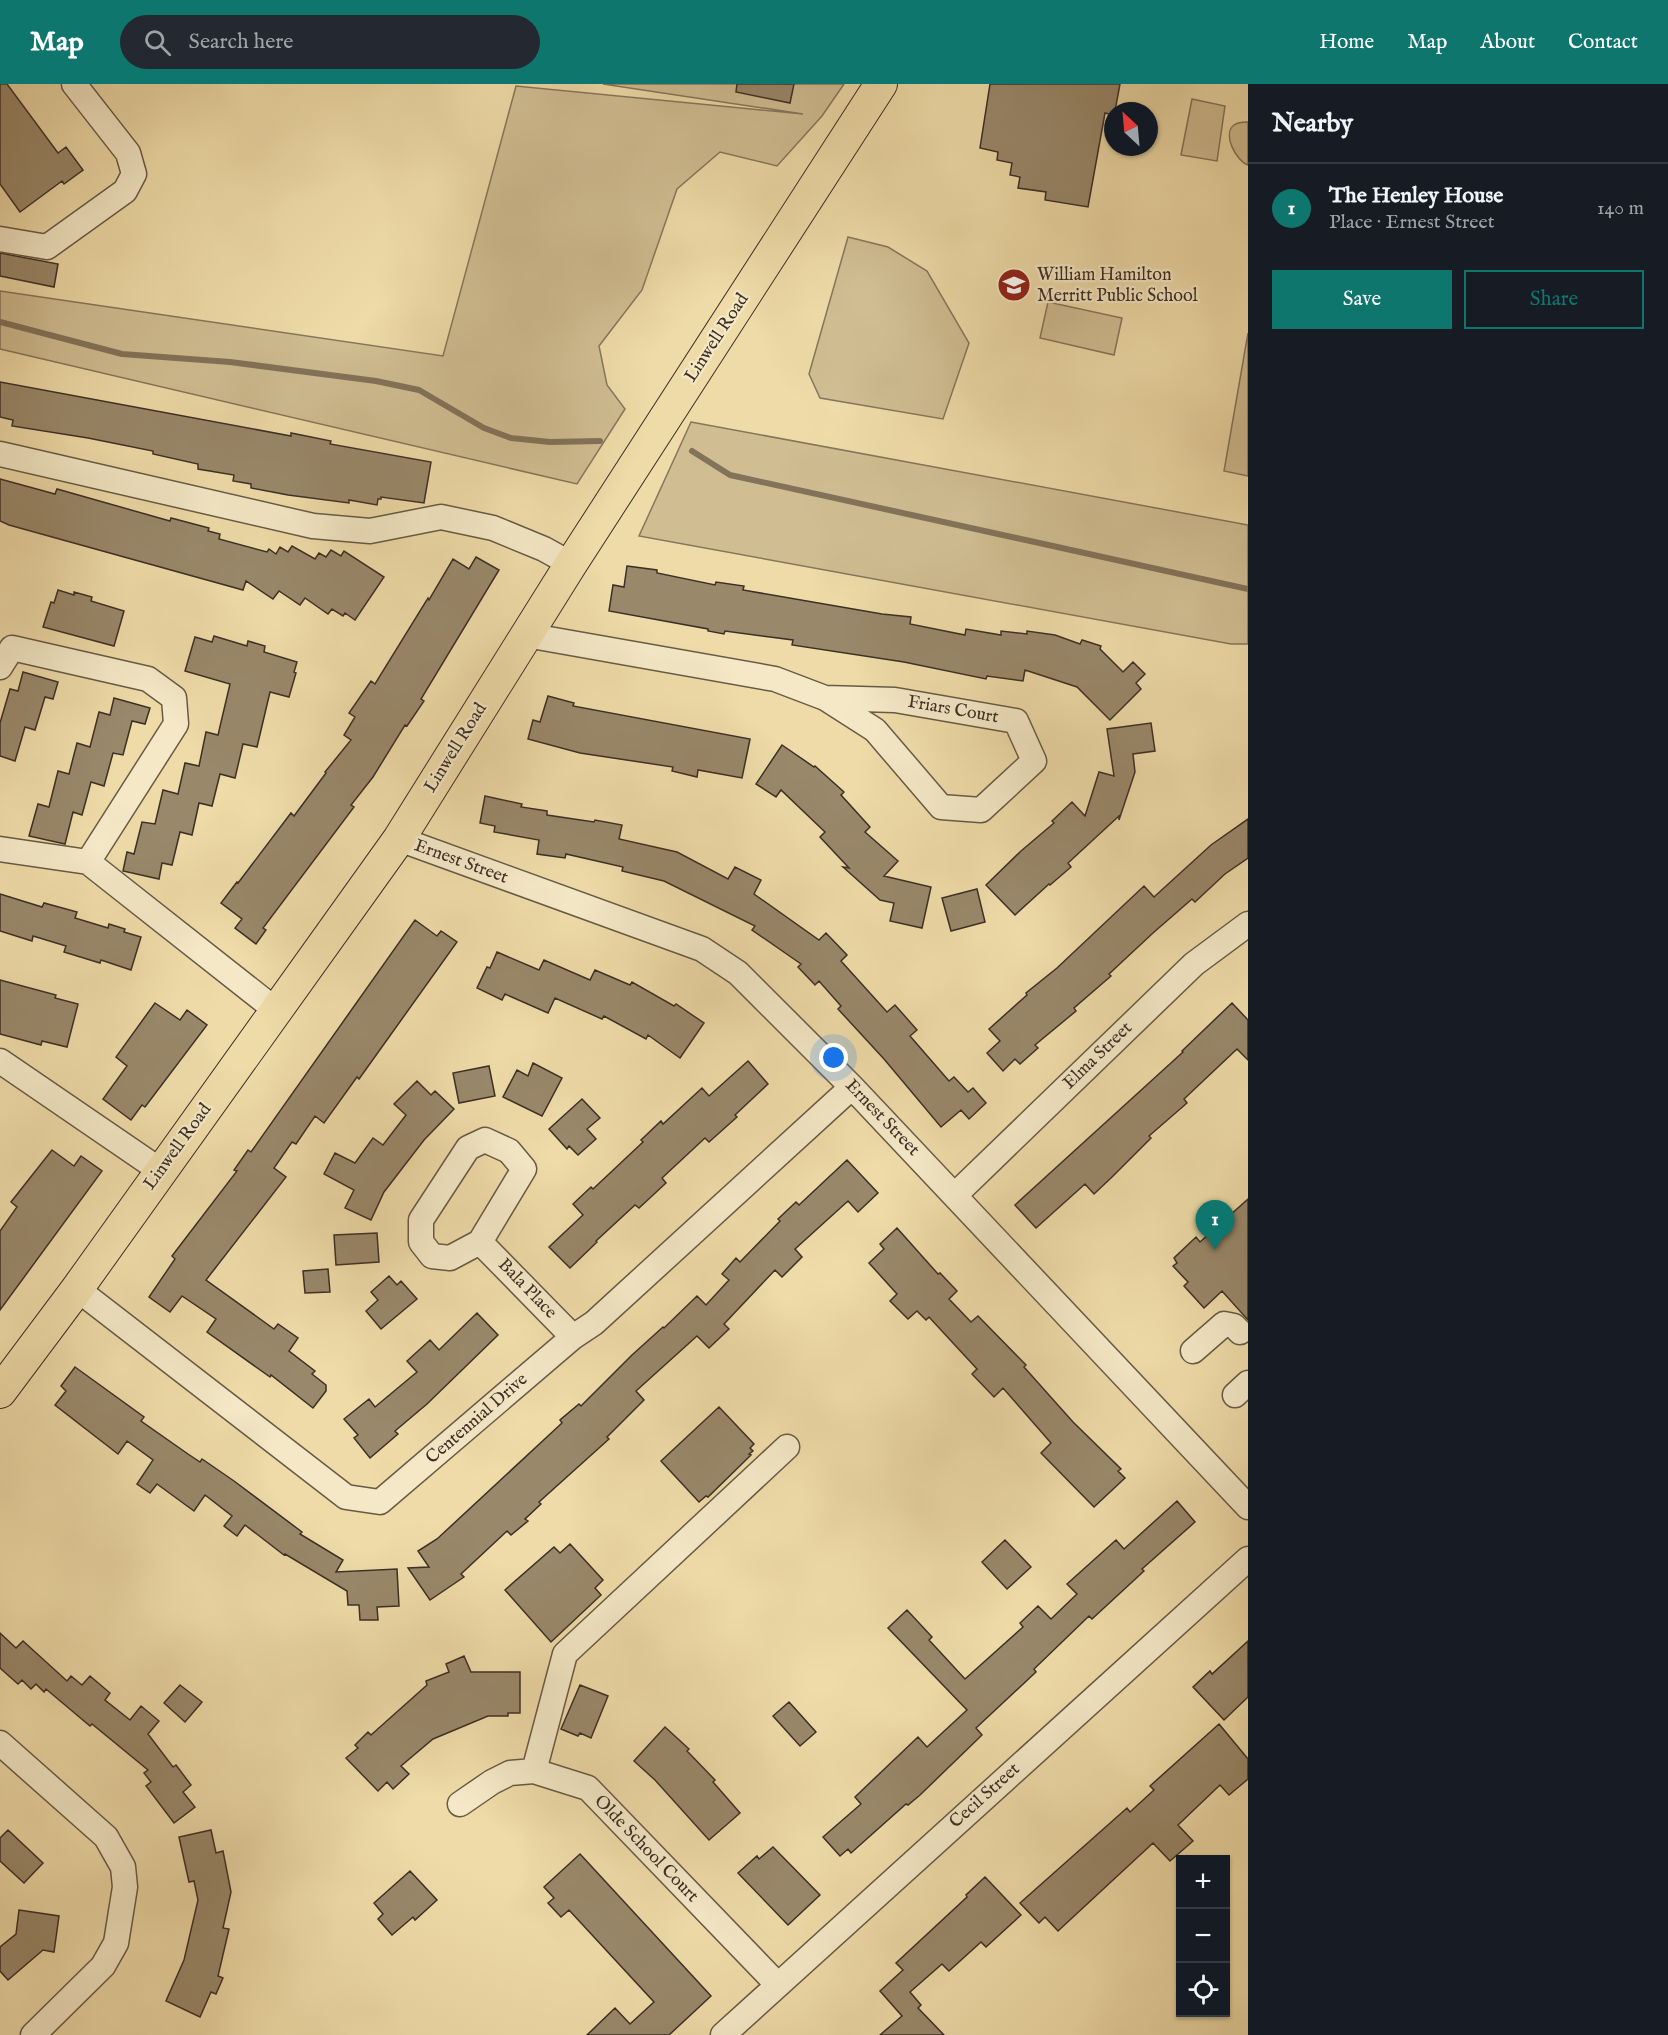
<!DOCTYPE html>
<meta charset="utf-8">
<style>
:root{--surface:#171b24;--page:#242831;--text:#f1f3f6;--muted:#9ea1a6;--line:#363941;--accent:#0f766e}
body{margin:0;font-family:"IM FELL English",serif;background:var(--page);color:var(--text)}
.controls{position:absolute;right:18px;bottom:18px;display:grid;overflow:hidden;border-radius:0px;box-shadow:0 2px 4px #0004}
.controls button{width:54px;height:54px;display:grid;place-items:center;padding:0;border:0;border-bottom:2px solid var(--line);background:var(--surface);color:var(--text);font:30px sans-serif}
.compass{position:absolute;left:1104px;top:18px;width:54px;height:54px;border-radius:50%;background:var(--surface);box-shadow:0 2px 4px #0004;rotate:334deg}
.you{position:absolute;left:834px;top:974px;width:21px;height:21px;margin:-15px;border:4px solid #fff;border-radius:50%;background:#1a73e8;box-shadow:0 0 0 9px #1a73e833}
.badge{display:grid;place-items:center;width:39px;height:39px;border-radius:50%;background:var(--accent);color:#fff;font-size:20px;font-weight:700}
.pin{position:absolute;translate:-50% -50px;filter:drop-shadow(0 2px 3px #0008)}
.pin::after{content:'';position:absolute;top:32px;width:21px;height:18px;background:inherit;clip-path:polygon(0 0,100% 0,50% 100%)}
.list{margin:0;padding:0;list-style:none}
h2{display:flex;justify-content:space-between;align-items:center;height:78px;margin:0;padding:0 24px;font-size:26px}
h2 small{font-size:20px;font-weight:400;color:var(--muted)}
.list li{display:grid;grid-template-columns:39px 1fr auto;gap:18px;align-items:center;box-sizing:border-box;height:90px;padding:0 24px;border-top:2px solid var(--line)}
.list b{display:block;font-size:22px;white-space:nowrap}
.list p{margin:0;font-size:20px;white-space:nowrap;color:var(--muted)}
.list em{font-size:20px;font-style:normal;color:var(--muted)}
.actions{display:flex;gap:12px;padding:18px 24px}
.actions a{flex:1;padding:14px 0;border:2px solid var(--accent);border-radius:0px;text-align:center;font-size:21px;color:var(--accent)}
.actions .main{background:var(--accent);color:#fff}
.icon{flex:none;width:33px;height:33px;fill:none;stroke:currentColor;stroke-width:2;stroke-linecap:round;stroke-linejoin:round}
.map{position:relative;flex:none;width:1248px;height:1951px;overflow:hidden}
header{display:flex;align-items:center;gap:36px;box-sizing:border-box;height:84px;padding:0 30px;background:var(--accent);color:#fff}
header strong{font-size:28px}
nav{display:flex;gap:33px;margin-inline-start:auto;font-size:21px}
.search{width:420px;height:54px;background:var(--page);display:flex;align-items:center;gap:15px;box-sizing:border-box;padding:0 21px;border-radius:33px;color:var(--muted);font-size:22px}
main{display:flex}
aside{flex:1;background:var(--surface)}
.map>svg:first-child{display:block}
</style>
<header>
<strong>Map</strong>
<div class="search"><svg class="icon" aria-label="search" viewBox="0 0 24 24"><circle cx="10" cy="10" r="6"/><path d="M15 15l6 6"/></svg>Search here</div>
<nav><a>Home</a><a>Map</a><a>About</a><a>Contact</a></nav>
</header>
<main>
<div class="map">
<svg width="1248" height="1951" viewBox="0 0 1248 1951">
<rect width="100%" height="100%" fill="#eedba8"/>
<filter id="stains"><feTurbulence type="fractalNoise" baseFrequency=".00333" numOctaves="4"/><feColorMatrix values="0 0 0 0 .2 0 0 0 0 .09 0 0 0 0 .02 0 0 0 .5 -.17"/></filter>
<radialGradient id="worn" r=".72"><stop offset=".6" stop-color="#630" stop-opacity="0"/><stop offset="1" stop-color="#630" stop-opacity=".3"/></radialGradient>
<path fill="#d0be92" stroke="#86765c" stroke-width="1.5" d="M 603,0 L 844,0 L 822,32 L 777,82 L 720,68 L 677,105 L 642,206 L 599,262 L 607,301 L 625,325 L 577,400 L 0,265 L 0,207 L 443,272 L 516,2 L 803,30 Z
M 1192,15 L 1225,22 L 1217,77 L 1181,71 Z
M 1248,38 L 1248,81 C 1236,77 1222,50 1234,41 C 1238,38 1243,38 1248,38 Z
M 848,153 L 888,163 L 927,187 L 969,259 L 943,335 L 820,314 L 809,290 Z
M 1048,218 L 1122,234 L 1114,271 L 1040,254 Z
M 1248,249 L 1248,392 L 1224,387 Z
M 691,338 L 1248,441 L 1248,560 L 1231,560 L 639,452 Z"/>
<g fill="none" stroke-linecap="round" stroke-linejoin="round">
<path stroke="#82735a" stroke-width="6" d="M 0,238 L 122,270 L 230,278 L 376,297 L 419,306 L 484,344 L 511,354 L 550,358 L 600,357
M 692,367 L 730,391 L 1248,505"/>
</g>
<path fill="#99886a" stroke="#3c2f26" stroke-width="1.5" d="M 0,0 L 7,0 L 58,69 L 66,63 L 83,86 L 64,100 L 62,97 L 20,128 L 0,100 Z
M 737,0 L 794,0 L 790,19 L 736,8 Z
M 990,0 L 1120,0 L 1115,27 L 1113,27 L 1113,31 L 1105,29 L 1088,123 L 1045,116 L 1046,108 L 1018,104 L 1020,93 L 1010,91 L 1012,79 L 997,76 L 998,68 L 980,64 Z
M 0,169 L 58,180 L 54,203 L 0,192 Z
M 0,298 L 291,352 L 291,349 L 331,357 L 330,360 L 431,378 L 424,419 L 381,413 L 381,415 L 378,415 L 377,421 L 349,416 L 349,419 L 288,411 L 251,404 L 251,400 L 233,397 L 234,391 L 198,385 L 198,380 L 153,370 L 153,367 L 88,354 L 12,342 L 13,336 L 0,333 Z
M 0,395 L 55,410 L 57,405 L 170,437 L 171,434 L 209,444 L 208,447 L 220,450 L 219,455 L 267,468 L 269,465 L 276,470 L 280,463 L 288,468 L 292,462 L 315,475 L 319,469 L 326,473 L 331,466 L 341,472 L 344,467 L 384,493 L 355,536 L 345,529 L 343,532 L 332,525 L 328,530 L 305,514 L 300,521 L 279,507 L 273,515 L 246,497 L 243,506 L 9,441 L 0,437 Z
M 476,473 L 499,486 L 421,615 L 424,617 L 407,642 L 405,641 L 373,693 L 351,721 L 354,723 L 263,844 L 266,846 L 256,860 L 235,844 L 242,835 L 221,819 L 237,798 L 238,799 L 291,729 L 294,732 L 326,689 L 325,688 L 351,656 L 344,651 L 355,633 L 349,629 L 371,597 L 375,600 L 428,514 L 429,516 L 453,475 L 469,485 Z
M 627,482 L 657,486 L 657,489 L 715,501 L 716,498 L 744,502 L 743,506 L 882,530 L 911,533 L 910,540 L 965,551 L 966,545 L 1001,551 L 1001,547 L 1027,550 L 1027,547 L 1055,551 L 1080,560 L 1082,556 L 1101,562 L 1100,565 L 1123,588 L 1133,578 L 1145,590 L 1136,599 L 1141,605 L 1110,636 L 1077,603 L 1025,586 L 1023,597 L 987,592 L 986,595 L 904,578 L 792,561 L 793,556 L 725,547 L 724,550 L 708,547 L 708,545 L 609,527 L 613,501 L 624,503 Z
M 58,506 L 74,511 L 74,508 L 92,513 L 91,517 L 124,527 L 114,562 L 43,543 L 51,518 L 54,519 Z
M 214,552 L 247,562 L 248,557 L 265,562 L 264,568 L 297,578 L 294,588 L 296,589 L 289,613 L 270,608 L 257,663 L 243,660 L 235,694 L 220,690 L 212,722 L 199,719 L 192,751 L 180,748 L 172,781 L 162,779 L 159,795 L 123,787 L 127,768 L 134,770 L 142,738 L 155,740 L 163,706 L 178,710 L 185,679 L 199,682 L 206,648 L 218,651 L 230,600 L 185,587 L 195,553 L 212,558 Z
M 23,588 L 58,598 L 53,615 L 45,613 L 35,646 L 25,643 L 15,677 L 0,672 L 0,639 L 10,605 L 18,607 Z
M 548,612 L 574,619 L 573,622 L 750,655 L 742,694 L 698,686 L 697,693 L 672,687 L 673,683 L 580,669 L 528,655 L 533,636 L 540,638 Z
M 114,614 L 150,624 L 145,640 L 132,637 L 123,671 L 113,669 L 104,702 L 91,698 L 82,731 L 73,728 L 65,760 L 29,752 L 38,720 L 49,723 L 58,687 L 69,690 L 77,659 L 90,663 L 99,628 L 110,631 Z
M 1151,639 L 1155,667 L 1133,670 L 1135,688 L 1119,736 L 1119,732 L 1068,779 L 1071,783 L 1050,801 L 1049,800 L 1015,831 L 986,801 L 1021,767 L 1054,739 L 1052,737 L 1072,718 L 1085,732 L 1099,688 L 1114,692 L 1107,645 Z
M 782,661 L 814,683 L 815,682 L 844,708 L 841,711 L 870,743 L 865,748 L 898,777 L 884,792 L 931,803 L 922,844 L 890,837 L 894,819 L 880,816 L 843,783 L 849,784 L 820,753 L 825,748 L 781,706 L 776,713 L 756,700 Z
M 485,712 L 522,720 L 521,723 L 547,727 L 547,731 L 594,738 L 595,736 L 622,741 L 619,755 L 677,768 L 728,795 L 735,783 L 761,796 L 754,810 L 819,856 L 826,849 L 847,871 L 841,877 L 887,928 L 895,921 L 917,946 L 910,952 L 949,997 L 954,993 L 968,1008 L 973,1004 L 986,1019 L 969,1035 L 961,1026 L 941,1043 L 884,975 L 838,925 L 841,922 L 819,897 L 815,901 L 798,883 L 801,880 L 752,846 L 755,842 L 664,797 L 622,787 L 623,783 L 566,770 L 565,774 L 537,770 L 539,756 L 494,748 L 495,742 L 480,739 Z
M 1248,735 L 1248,774 L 1225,790 L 1195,818 L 1192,815 L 1153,849 L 1109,890 L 1111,892 L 1074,924 L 1076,927 L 1035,961 L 1038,964 L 1020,980 L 1015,975 L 1003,987 L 987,969 L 1000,957 L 989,945 L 1027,911 L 1026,909 L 1057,884 L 1144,802 L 1154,813 L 1211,761 Z
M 977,805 L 985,838 L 951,847 L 942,814 Z
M 0,810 L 42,823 L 44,819 L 77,828 L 75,834 L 108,844 L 109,840 L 125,845 L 124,848 L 141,853 L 131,886 L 101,876 L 100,879 L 64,868 L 66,862 L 33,852 L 32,857 L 0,847 Z
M 415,836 L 437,852 L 441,847 L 457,858 L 359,995 L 357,993 L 324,1039 L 315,1032 L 296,1060 L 292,1058 L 274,1084 L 286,1093 L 206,1196 L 274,1245 L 278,1240 L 298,1254 L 289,1267 L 315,1287 L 312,1290 L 326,1301 L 326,1307 L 313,1324 L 271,1291 L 270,1293 L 207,1248 L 216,1235 L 182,1212 L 170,1228 L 149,1213 L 175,1175 L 172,1172 L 237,1087 L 234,1086 L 248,1066 L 251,1068 Z
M 497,868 L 539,886 L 544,876 L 590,896 L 595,886 L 630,901 L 632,898 L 674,922 L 676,920 L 704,939 L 680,974 L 648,951 L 646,955 L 604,932 L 602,935 L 555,914 L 548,929 L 505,910 L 502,916 L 477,904 L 487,883 L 490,884 Z
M 0,896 L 56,911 L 55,914 L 78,920 L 67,963 L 42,957 L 41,961 L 0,950 Z
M 155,919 L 180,936 L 187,926 L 207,941 L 145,1023 L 142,1021 L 131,1036 L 103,1015 L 127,982 L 116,973 Z
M 1232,919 L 1248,936 L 1248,976 L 1237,965 L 1184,1015 L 1187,1019 L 1149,1052 L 1151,1054 L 1111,1094 L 1094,1110 L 1085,1100 L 1036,1144 L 1015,1121 L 1183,968 L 1182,967 Z
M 748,977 L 768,1000 L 735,1031 L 737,1033 L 709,1058 L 705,1054 L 662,1094 L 666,1099 L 639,1124 L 635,1121 L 596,1157 L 597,1158 L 570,1184 L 549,1163 L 583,1131 L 573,1120 L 591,1103 L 593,1105 L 643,1058 L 641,1056 L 661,1037 L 663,1040 L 702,1004 L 709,1012 Z
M 533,979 L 562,994 L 542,1032 L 503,1013 L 517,986 L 528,992 Z
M 489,982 L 495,1012 L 459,1019 L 453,989 Z
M 417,997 L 431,1011 L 435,1007 L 454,1025 L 424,1056 L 384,1108 L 371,1136 L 345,1124 L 354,1106 L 324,1090 L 335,1069 L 355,1079 L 373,1054 L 383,1061 L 406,1031 L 394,1020 Z
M 582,1015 L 600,1034 L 587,1045 L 596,1055 L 578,1071 L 569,1062 L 567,1065 L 549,1045 Z
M 52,1066 L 74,1082 L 81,1072 L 102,1087 L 0,1226 L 0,1147 L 17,1123 L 11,1118 Z
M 847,1076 L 878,1109 L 858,1128 L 848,1117 L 795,1165 L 802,1173 L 782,1193 L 775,1186 L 724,1240 L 729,1245 L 709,1264 L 697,1252 L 636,1307 L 644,1316 L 607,1353 L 609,1355 L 539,1418 L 541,1420 L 525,1435 L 528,1437 L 511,1451 L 507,1447 L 461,1490 L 464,1493 L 430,1516 L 408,1484 L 429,1483 L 418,1467 L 437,1455 L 562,1339 L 560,1336 L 579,1320 L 581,1322 L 632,1271 L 663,1243 L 664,1244 L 697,1212 L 706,1221 L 729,1196 L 722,1190 L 736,1174 L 740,1178 L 780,1137 L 778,1135 L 796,1118 L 799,1121 Z
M 1248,1115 L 1248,1236 L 1222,1207 L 1204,1224 L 1184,1202 L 1188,1198 L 1173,1182 L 1177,1179 L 1174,1174 L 1196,1153 L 1200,1158 Z
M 897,1144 L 938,1190 L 940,1189 L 957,1207 L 949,1215 L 971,1238 L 978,1232 L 1026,1281 L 1024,1283 L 1073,1338 L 1121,1385 L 1118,1387 L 1125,1394 L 1094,1423 L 1041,1369 L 1051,1359 L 1003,1304 L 994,1313 L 972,1290 L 977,1285 L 929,1233 L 926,1236 L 917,1227 L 908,1235 L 890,1217 L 897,1210 L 869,1179 L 884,1165 L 880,1160 Z
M 377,1149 L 379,1178 L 336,1181 L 334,1151 Z
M 328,1185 L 330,1208 L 305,1209 L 303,1187 Z
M 389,1192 L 397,1201 L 401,1197 L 417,1215 L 381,1245 L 366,1227 L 378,1216 L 371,1208 Z
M 477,1229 L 498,1251 L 427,1320 L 395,1347 L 398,1350 L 370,1374 L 354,1354 L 358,1351 L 344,1335 L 369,1315 L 375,1323 L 417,1288 L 407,1277 L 430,1256 L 439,1266 Z
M 75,1283 L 144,1333 L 141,1337 L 188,1370 L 200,1378 L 202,1375 L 234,1397 L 302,1448 L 300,1450 L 343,1476 L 336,1488 L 397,1485 L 399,1522 L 377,1523 L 378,1536 L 360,1536 L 359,1521 L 348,1521 L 347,1507 L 285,1470 L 284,1471 L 245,1441 L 237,1452 L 224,1442 L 232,1432 L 205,1411 L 194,1427 L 157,1400 L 150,1409 L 137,1400 L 153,1376 L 127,1357 L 118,1370 L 55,1321 L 66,1307 L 61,1302 Z
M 719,1323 L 754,1360 L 750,1364 L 753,1367 L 749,1370 L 751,1371 L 708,1413 L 706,1412 L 699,1418 L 661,1377 Z
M 1177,1417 L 1195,1438 L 1142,1485 L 1144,1487 L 1092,1535 L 1089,1532 L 1034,1585 L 1036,1588 L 976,1644 L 982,1651 L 920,1711 L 908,1721 L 906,1720 L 851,1769 L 848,1765 L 840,1772 L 823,1753 L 861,1720 L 855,1713 L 918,1653 L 927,1663 L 967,1626 L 888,1544 L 907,1526 L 932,1553 L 929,1556 L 965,1595 L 1023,1543 L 1020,1539 L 1038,1522 L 1051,1535 L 1077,1510 L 1067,1500 L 1116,1456 L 1124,1465 Z
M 1005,1456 L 1031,1483 L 1007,1505 L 982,1478 Z
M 570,1460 L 603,1496 L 595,1504 L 601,1511 L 551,1558 L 505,1506 L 554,1463 L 560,1469 Z
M 0,1549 L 16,1564 L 23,1557 L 67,1597 L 71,1592 L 82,1601 L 90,1592 L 110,1609 L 105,1616 L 130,1636 L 141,1622 L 159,1637 L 148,1650 L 173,1683 L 176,1681 L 191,1701 L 183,1708 L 195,1723 L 174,1739 L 146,1702 L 151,1698 L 144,1689 L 148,1686 L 92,1640 L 90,1642 L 46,1605 L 44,1608 L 36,1600 L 31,1605 L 22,1596 L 18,1600 L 0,1584 Z
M 1248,1557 L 1248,1613 L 1224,1636 L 1193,1603 L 1210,1587 L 1212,1590 Z
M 464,1572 L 471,1588 L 520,1588 L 520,1629 L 508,1629 L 508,1632 L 488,1632 L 433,1655 L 401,1682 L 409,1690 L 393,1705 L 387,1698 L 378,1707 L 346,1674 L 358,1664 L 355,1661 L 368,1648 L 371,1651 L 427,1601 L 426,1597 L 449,1588 L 446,1580 Z
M 180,1601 L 202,1618 L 185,1638 L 164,1619 Z
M 580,1601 L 608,1612 L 591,1654 L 580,1649 L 578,1652 L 561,1645 Z
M 789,1618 L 816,1648 L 800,1662 L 773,1632 Z
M 1219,1640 L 1248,1675 L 1248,1695 L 1229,1711 L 1220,1701 L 1178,1741 L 1193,1757 L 1170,1777 L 1153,1759 L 1058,1847 L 1045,1833 L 1039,1839 L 1020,1819 L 1127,1724 L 1130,1728 L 1154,1706 L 1150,1702 Z
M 665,1643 L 689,1665 L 687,1667 L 715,1696 L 713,1698 L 740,1729 L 709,1756 L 655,1696 L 634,1677 Z
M 8,1746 L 43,1779 L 24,1799 L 0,1777 L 0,1754 Z
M 211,1746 L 216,1769 L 223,1767 L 231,1808 L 223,1844 L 229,1845 L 218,1892 L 223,1894 L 216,1910 L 211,1908 L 200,1933 L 166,1917 L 184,1876 L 198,1816 L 194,1797 L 189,1798 L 179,1753 Z
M 773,1763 L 820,1811 L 788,1841 L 738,1789 L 757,1772 L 759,1775 Z
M 580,1770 L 711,1912 L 669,1951 L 587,1951 L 615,1924 L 630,1940 L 654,1918 L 569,1826 L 561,1833 L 548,1819 L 554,1814 L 544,1803 Z
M 410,1787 L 437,1816 L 415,1836 L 413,1833 L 392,1851 L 378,1835 L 383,1830 L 374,1819 Z
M 985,1793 L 1021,1831 L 986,1863 L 981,1858 L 949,1887 L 942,1880 L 910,1908 L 921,1921 L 918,1924 L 944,1951 L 880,1951 L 902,1932 L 880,1907 L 903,1886 L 896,1879 L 967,1813 L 966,1811 Z
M 19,1826 L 59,1832 L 54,1868 L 43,1866 L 8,1896 L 0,1887 L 0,1863 L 16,1850 Z"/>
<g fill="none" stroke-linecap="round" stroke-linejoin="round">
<g stroke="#685a46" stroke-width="27">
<path id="minor" d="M 0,155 L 47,163 L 125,107 L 134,90 L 128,69 L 74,0
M 0,370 L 313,442 L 370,447 L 441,433 L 493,444 L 544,465 L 571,480
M 526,551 L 775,595 L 825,614 L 875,646 L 941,723 L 981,726 L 1034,677 L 1016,637 L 895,616 L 825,614
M 0,583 L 12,564 L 148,595 L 174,614 L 176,640 L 88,778
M 399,755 L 702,865 L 738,889 L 852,1003 L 1248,1423
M 0,765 L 88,778 L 277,927
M 0,977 L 161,1087
M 955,1111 L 1194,880 L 1248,840
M 480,1158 L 450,1174 L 432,1172 L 421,1158 L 421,1136 L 468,1064 L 485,1056 L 509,1067 L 524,1085 L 480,1158 L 573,1253
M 77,1205 L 346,1413 L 380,1418 L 573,1253 L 594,1239 L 852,1003
M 1193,1267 L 1224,1240 L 1234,1242 L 1240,1248
M 1235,1311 L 1248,1299
M 0,1659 L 106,1753 L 123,1783 L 125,1803 L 116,1859 L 103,1882 L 33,1951
M 534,1687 L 565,1570 L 787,1363
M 460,1720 L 492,1698 L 510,1689 L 534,1687 L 588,1704 L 777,1900
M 723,1951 L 1248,1475"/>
</g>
<g stroke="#3c2f26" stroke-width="34">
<path id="major" d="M 0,1308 L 77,1205 L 399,755 L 571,480 L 881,0"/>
</g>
<use href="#minor" stroke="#f4e8c6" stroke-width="24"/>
<use href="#major" stroke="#eedba8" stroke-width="32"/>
</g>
<defs>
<g id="school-disc" transform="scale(1.725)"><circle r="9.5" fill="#8f2418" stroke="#f4e8c6"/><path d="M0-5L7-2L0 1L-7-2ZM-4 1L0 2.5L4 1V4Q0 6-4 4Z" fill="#fff"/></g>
</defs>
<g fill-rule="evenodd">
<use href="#school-disc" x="1014" y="201"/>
</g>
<g text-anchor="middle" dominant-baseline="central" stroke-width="4.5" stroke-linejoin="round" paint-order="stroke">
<g font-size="18" fill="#3c2f26" stroke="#f4e8c6" text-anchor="start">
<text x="1037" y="191">William Hamilton<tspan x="1037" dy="21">Merritt Public School</tspan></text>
</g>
<g font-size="18" fill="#3c2f26" stroke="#f4e8c6">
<text transform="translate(717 254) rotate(-57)">Linwell Road</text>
<text transform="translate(953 626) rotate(10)">Friars Court</text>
<text transform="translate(456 664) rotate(-58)">Linwell Road</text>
<text transform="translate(461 778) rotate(20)">Ernest Street</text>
<text transform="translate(1098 972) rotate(-44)">Elma Street</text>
<text transform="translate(882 1034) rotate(46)">Ernest Street</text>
<text transform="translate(178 1063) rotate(-54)">Linwell Road</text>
<text transform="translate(527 1205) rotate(46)">Bala Place</text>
<text transform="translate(477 1335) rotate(-41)">Centennial Drive</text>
<text transform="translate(985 1712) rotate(-42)">Cecil Street</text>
<text transform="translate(646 1765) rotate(46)">Olde School Court</text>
</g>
</g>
<rect width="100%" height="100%" filter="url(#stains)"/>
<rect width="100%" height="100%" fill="url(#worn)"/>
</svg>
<div class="controls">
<button>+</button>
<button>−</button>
<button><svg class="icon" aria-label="locate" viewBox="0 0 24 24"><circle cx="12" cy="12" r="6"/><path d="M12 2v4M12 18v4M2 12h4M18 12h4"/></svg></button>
</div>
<svg class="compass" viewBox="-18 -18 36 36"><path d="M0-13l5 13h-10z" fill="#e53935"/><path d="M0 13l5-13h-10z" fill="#9ea1a6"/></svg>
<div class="you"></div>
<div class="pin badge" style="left:1215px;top:1166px">1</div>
</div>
<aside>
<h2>Nearby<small></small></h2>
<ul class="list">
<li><span class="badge">1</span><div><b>The Henley House</b><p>Place · Ernest Street</p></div><em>140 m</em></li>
</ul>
<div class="actions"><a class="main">Save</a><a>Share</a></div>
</aside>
</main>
